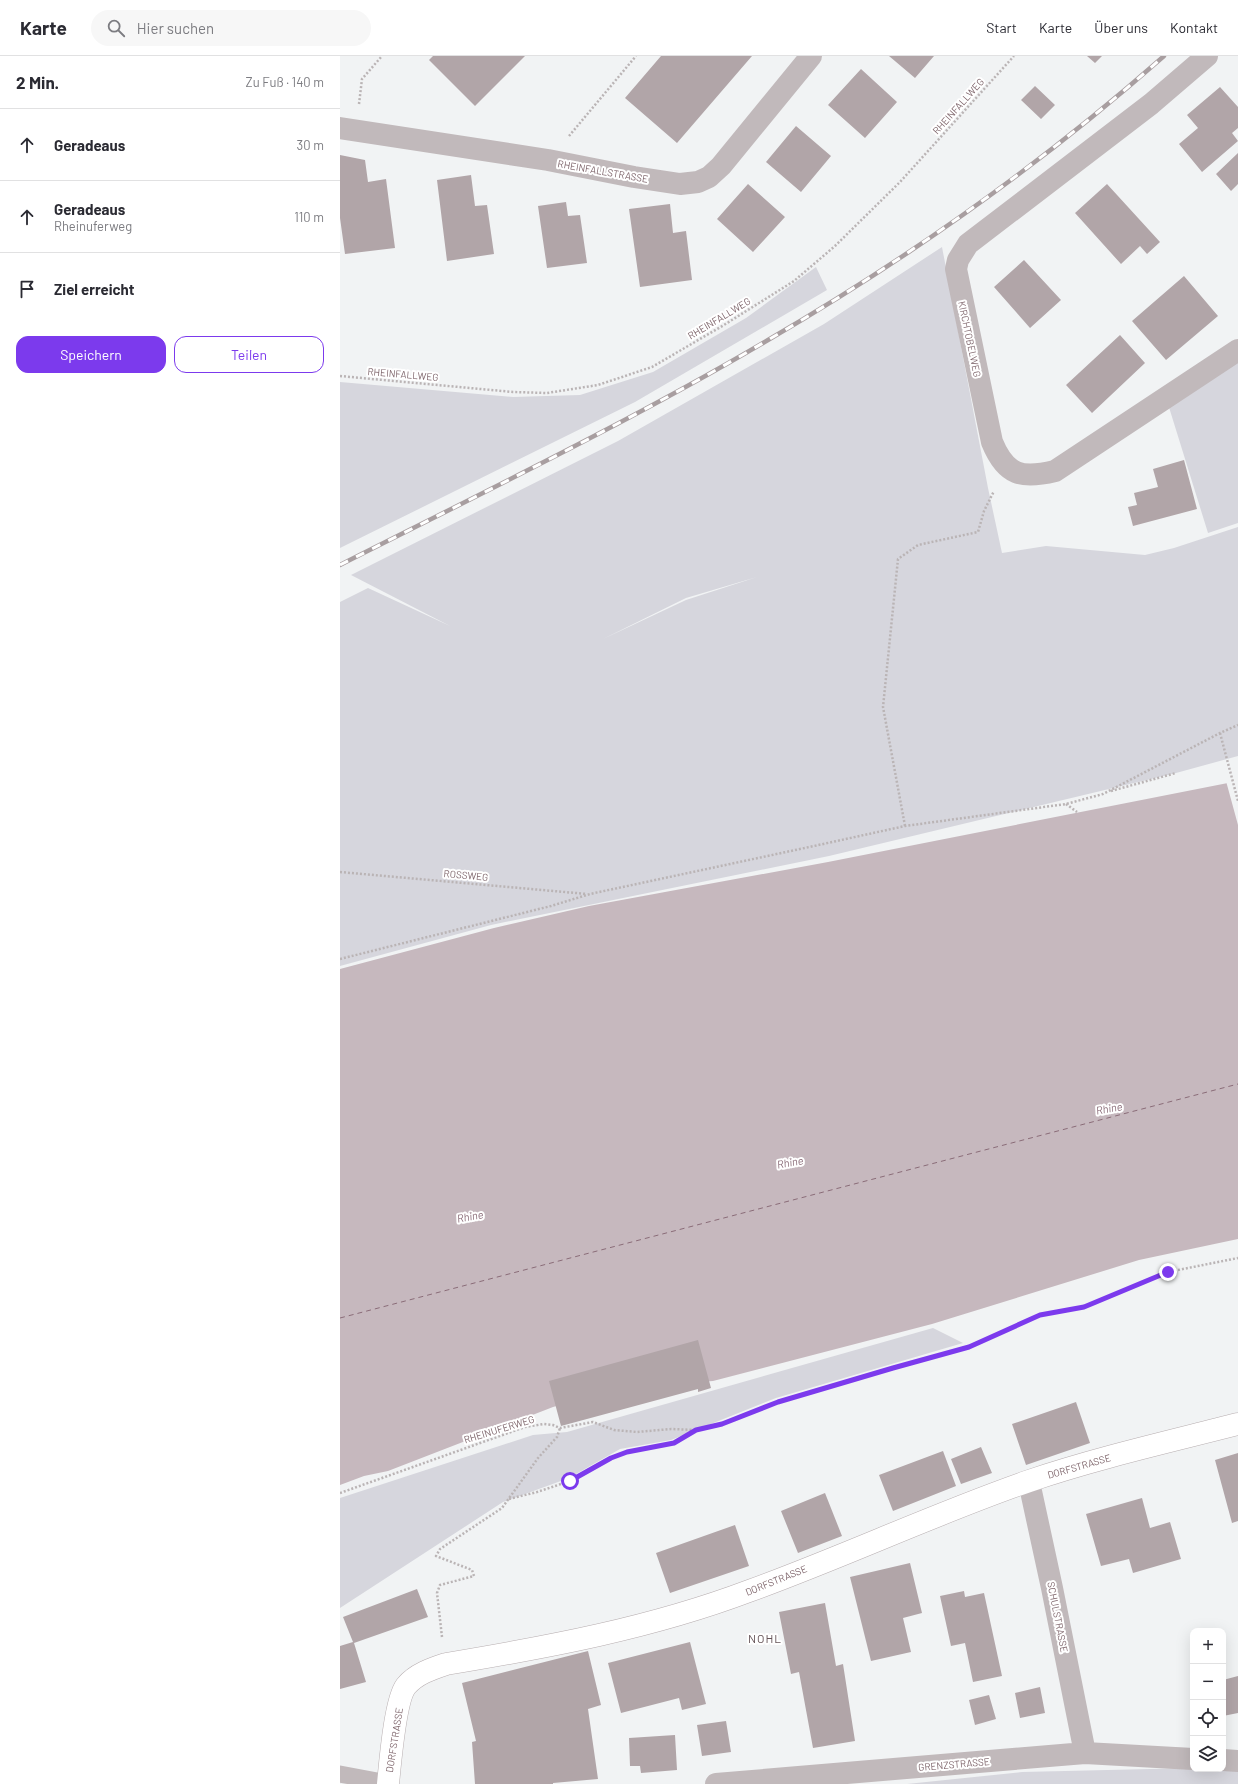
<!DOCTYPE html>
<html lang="de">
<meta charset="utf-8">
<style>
:root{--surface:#fff;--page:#f7f7f7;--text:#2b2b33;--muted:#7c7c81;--line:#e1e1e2;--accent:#7c3aed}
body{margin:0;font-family:Barlow,sans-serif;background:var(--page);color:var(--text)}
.controls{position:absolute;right:12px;bottom:12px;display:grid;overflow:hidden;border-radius:8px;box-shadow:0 4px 16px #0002}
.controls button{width:36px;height:36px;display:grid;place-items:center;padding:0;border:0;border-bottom:1px solid var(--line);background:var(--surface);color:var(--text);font:20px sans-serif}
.stop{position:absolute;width:12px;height:12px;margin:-9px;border:3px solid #7c3aed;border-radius:50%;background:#fff}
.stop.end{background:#7c3aed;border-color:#fff;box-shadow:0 1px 4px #0008}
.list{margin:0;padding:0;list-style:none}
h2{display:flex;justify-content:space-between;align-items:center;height:52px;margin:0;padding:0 16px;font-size:17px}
h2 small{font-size:13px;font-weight:400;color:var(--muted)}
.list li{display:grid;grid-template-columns:26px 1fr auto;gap:12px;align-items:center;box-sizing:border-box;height:72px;padding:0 16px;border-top:1px solid var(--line)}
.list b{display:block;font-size:15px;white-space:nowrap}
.list p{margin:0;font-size:13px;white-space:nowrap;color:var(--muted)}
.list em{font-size:13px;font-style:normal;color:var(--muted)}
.actions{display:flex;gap:8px;padding:12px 16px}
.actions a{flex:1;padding:9px 0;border:1px solid var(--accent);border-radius:12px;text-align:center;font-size:14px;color:var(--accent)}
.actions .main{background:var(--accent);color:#fff}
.icon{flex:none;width:22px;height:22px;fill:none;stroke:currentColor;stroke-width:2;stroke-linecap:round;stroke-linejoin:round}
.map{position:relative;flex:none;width:898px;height:1728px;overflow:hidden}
header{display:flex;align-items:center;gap:24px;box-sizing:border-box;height:56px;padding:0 20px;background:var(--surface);border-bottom:1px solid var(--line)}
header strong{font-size:19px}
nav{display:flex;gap:22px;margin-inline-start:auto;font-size:14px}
.search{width:280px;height:36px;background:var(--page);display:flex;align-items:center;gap:10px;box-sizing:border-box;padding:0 14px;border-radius:22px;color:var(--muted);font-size:15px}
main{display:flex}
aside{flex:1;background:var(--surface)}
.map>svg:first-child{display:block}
</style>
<header>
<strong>Karte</strong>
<div class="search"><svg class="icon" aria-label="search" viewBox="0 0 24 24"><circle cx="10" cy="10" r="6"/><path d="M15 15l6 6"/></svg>Hier suchen</div>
<nav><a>Start</a><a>Karte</a><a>Über uns</a><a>Kontakt</a></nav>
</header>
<main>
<aside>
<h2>2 Min.<small>Zu Fuß · 140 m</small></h2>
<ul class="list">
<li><svg class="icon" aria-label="ahead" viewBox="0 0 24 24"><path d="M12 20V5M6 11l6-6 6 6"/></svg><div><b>Geradeaus</b></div><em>30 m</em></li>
<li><svg class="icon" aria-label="ahead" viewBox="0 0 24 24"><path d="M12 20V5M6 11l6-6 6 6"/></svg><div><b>Geradeaus</b><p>Rheinuferweg</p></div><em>110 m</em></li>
<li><svg class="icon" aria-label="arrive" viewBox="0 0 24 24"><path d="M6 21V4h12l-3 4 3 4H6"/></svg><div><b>Ziel erreicht</b></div></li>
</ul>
<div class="actions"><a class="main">Speichern</a><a>Teilen</a></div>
</aside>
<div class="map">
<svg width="898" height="1728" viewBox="0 0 898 1728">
<rect width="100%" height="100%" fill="#f1f3f4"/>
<path fill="#d6d6dd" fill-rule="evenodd" d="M 602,191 L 648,432 L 662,497 L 706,490 L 805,499 L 834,492 L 898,471 L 898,700 L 836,717 L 489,800 L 151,869 L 0,910 L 0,546 L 28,532 L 110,570 L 11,519 L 278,385 L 484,268 ZM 417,521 L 346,544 L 263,583 L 346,542 Z
M 476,211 L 487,234 L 295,346 L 0,492 L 0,326 L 173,341 L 240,339 L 313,316 L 406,262 Z
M 898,301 L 898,467 L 868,477 L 828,348 Z
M 593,1272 L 623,1287 L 436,1342 L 331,1384 L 280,1393 L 229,1422 L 163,1446 L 0,1552 L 0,1442 L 193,1379 L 227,1376 Z
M 853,1712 L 898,1714 L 898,1728 L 567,1728 L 682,1716 Z"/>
<path fill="#c6b8be" d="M 898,725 L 898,1183 L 799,1204 L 592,1268 L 373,1325 L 281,1332 L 213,1351 L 48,1415 L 24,1420 L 0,1429 L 0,913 L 154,872 L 249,850 L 488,806 Z"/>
<path fill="#f1f3f4" d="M 898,723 L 898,769 L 886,725 Z"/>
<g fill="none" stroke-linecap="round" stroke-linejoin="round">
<path stroke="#8a6c78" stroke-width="1" stroke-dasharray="5 4" stroke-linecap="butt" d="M 0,1262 L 898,1028"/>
</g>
<path fill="#b1a5a8" d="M 93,0 L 185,0 L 135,50 L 89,4 Z
M 321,0 L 412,0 L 337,87 L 285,42 Z
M 549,0 L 594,0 L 575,22 Z
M 747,0 L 762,0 L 755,7 Z
M 521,13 L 557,46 L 525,82 L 488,49 Z
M 695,30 L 715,49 L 701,63 L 681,44 Z
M 880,31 L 898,51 L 898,72 L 892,77 L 898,85 L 862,116 L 839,88 L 858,72 L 847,59 Z
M 456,70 L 491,100 L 461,136 L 426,106 Z
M 898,97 L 898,128 L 891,135 L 876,118 Z
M 0,99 L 25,104 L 28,126 L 46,123 L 55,192 L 5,198 L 0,162 Z
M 131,119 L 135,150 L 147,149 L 154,198 L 107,205 L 97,124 Z
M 408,128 L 445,161 L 413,196 L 377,163 Z
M 767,128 L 820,186 L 807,198 L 800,190 L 781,208 L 735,157 Z
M 226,146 L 228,160 L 240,159 L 247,207 L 207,212 L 198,150 Z
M 330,148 L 333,177 L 346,175 L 352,224 L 300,231 L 289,153 Z
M 684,204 L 721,244 L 690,272 L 654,231 Z
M 844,220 L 878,260 L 826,304 L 792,265 Z
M 780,279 L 805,307 L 752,357 L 726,329 Z
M 844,404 L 857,453 L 793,470 L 788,451 L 797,449 L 794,437 L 818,431 L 813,413 Z
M 358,1284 L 371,1332 L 358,1336 L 358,1333 L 221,1370 L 209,1325 Z
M 736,1346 L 750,1387 L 686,1409 L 672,1368 Z
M 641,1391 L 652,1417 L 621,1428 L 611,1403 Z
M 603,1395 L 616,1430 L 553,1455 L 539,1419 Z
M 898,1397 L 898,1465 L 892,1467 L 875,1404 Z
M 485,1437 L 502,1480 L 458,1497 L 441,1455 Z
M 802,1442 L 810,1472 L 830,1466 L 841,1503 L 793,1517 L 789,1503 L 761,1510 L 746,1458 Z
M 395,1469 L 409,1510 L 330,1537 L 316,1497 Z
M 570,1507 L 582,1557 L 563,1562 L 571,1596 L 531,1605 L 510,1521 Z
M 77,1533 L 88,1561 L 14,1587 L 26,1626 L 0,1633 L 0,1590 L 13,1586 L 3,1561 Z
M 624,1535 L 625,1541 L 644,1537 L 662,1620 L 633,1626 L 625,1587 L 611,1590 L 600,1540 Z
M 485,1547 L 496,1610 L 503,1608 L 515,1685 L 473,1692 L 459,1616 L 451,1618 L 439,1556 Z
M 350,1586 L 366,1648 L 342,1654 L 339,1642 L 281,1657 L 268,1607 Z
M 248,1595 L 261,1649 L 248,1653 L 258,1723 L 213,1727 L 213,1728 L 135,1728 L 132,1686 L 136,1685 L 122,1627 Z
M 898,1620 L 898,1657 L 883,1660 L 883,1624 Z
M 700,1631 L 705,1657 L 680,1662 L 675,1637 Z
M 649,1639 L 656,1663 L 635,1669 L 629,1644 Z
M 386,1665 L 391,1696 L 362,1700 L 357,1669 Z
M 335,1679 L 337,1714 L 301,1717 L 300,1710 L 290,1710 L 289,1682 Z"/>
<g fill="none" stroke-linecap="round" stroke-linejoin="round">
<g stroke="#b7aeb0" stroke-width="23">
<path id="secondary" d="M 48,1728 C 50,1709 55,1644 66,1630 C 76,1618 91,1613 106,1608 C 208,1591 311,1572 409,1535 C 503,1501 594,1458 689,1425 C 757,1402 828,1386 898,1368"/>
</g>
<path stroke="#bab4b5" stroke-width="2.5" stroke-dasharray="2 2" stroke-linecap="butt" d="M 19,48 L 22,23 L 42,0
M 229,80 L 296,0
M 0,320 L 173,336 L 207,337 L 258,329 L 312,311 L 384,269 L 454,225 L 495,190 L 560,126 L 674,0
M 880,677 L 898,745
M 771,735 L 836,717
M 726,748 L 737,756
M 565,770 L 543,651 L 558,503 L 578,489 L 638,476 L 644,455 L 654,435
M 0,816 L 247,838
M 0,903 L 211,850 L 250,838 L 474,790 L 565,770 L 726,748 L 763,738 L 880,677 L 898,669
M 0,1437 L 185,1371 L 204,1368 L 213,1369 L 220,1372 L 253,1366 L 274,1374 L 297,1376 L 331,1373 L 356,1374 L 382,1368 L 438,1346 L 553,1312 L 629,1291 L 700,1259 L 744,1251 L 828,1216 L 898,1202
M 169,1443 L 197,1436 L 230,1425 L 271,1402 L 287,1396 L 334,1387 L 356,1374
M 102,1581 L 97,1537 L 100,1529 L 134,1520 L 132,1514 L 96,1500 L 100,1493 L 162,1452 L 198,1402 L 217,1381 L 220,1372"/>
<path stroke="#c1b9bb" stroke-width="17" d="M 0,1718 L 48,1727"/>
<path stroke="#c1b9bb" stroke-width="22" d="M 867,0 L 811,48 L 628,188 L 618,204 L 616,213 L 652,386 C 666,420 682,423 715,415 L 898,294
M 0,72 L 208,104 L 294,121 L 340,128 L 358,126 L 369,121 L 381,110 L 471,0
M 689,1426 L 712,1532 L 745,1697
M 883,1704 L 898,1705
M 376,1728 L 745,1697 L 853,1703"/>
<use href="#secondary" stroke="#fff" stroke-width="22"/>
<g stroke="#a89ea0" stroke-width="4.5">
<path id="rail" d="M 0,509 C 144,436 289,366 428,284 C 567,203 704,106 824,0"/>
</g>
<use href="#rail" stroke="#fff" stroke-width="3" stroke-dasharray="9" stroke-linecap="butt"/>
</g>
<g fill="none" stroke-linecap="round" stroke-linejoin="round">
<path stroke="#7c3aed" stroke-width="5" d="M 230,1425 L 271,1402 L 287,1396 L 334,1387 L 356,1374 L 382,1368 L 438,1346 L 553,1312 L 629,1291 L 700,1259 L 744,1251 L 828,1216"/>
</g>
<g text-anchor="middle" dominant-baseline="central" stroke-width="4" stroke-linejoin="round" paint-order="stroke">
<g font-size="10" fill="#7f666c" stroke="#fff">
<text transform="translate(618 50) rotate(-48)">RHEINFALLWEG</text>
<text transform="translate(263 115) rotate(10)">RHEINFALLSTRASSE</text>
<text transform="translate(379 262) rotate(-31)">RHEINFALLWEG</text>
<text transform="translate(630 283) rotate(78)">KIRCHTOBELWEG</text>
<text transform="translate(63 318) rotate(5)">RHEINFALLWEG</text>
<text transform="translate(126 819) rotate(5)">ROSSWEG</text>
<text transform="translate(159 1373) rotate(-17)">RHEINUFERWEG</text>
<text transform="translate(739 1410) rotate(-16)">DORFSTRASSE</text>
<text transform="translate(436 1524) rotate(-22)">DORFSTRASSE</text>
<text transform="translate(718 1561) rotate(79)">SCHULSTRASSE</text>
<text transform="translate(54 1684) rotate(-81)">DORFSTRASSE</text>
<text transform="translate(614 1708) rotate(-5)">GRENZSTRASSE</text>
</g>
<g font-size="11" font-style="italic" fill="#8a6c78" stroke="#fff">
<text transform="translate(769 1052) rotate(-10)">Rhine</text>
<text transform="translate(450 1106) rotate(-10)">Rhine</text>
<text transform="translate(130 1160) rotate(-10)">Rhine</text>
</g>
<g font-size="12" letter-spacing="1" fill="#655357" stroke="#fff">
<text x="425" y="1582">NOHL</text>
</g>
</g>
</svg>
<div class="controls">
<button>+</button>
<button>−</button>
<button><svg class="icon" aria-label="locate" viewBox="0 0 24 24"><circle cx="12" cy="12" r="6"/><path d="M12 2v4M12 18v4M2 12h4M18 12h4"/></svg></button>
<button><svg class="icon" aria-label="layers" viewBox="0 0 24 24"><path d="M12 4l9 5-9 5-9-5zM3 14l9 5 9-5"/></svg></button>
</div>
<div class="stop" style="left:230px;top:1425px"></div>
<div class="stop end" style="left:828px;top:1216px"></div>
</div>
</main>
